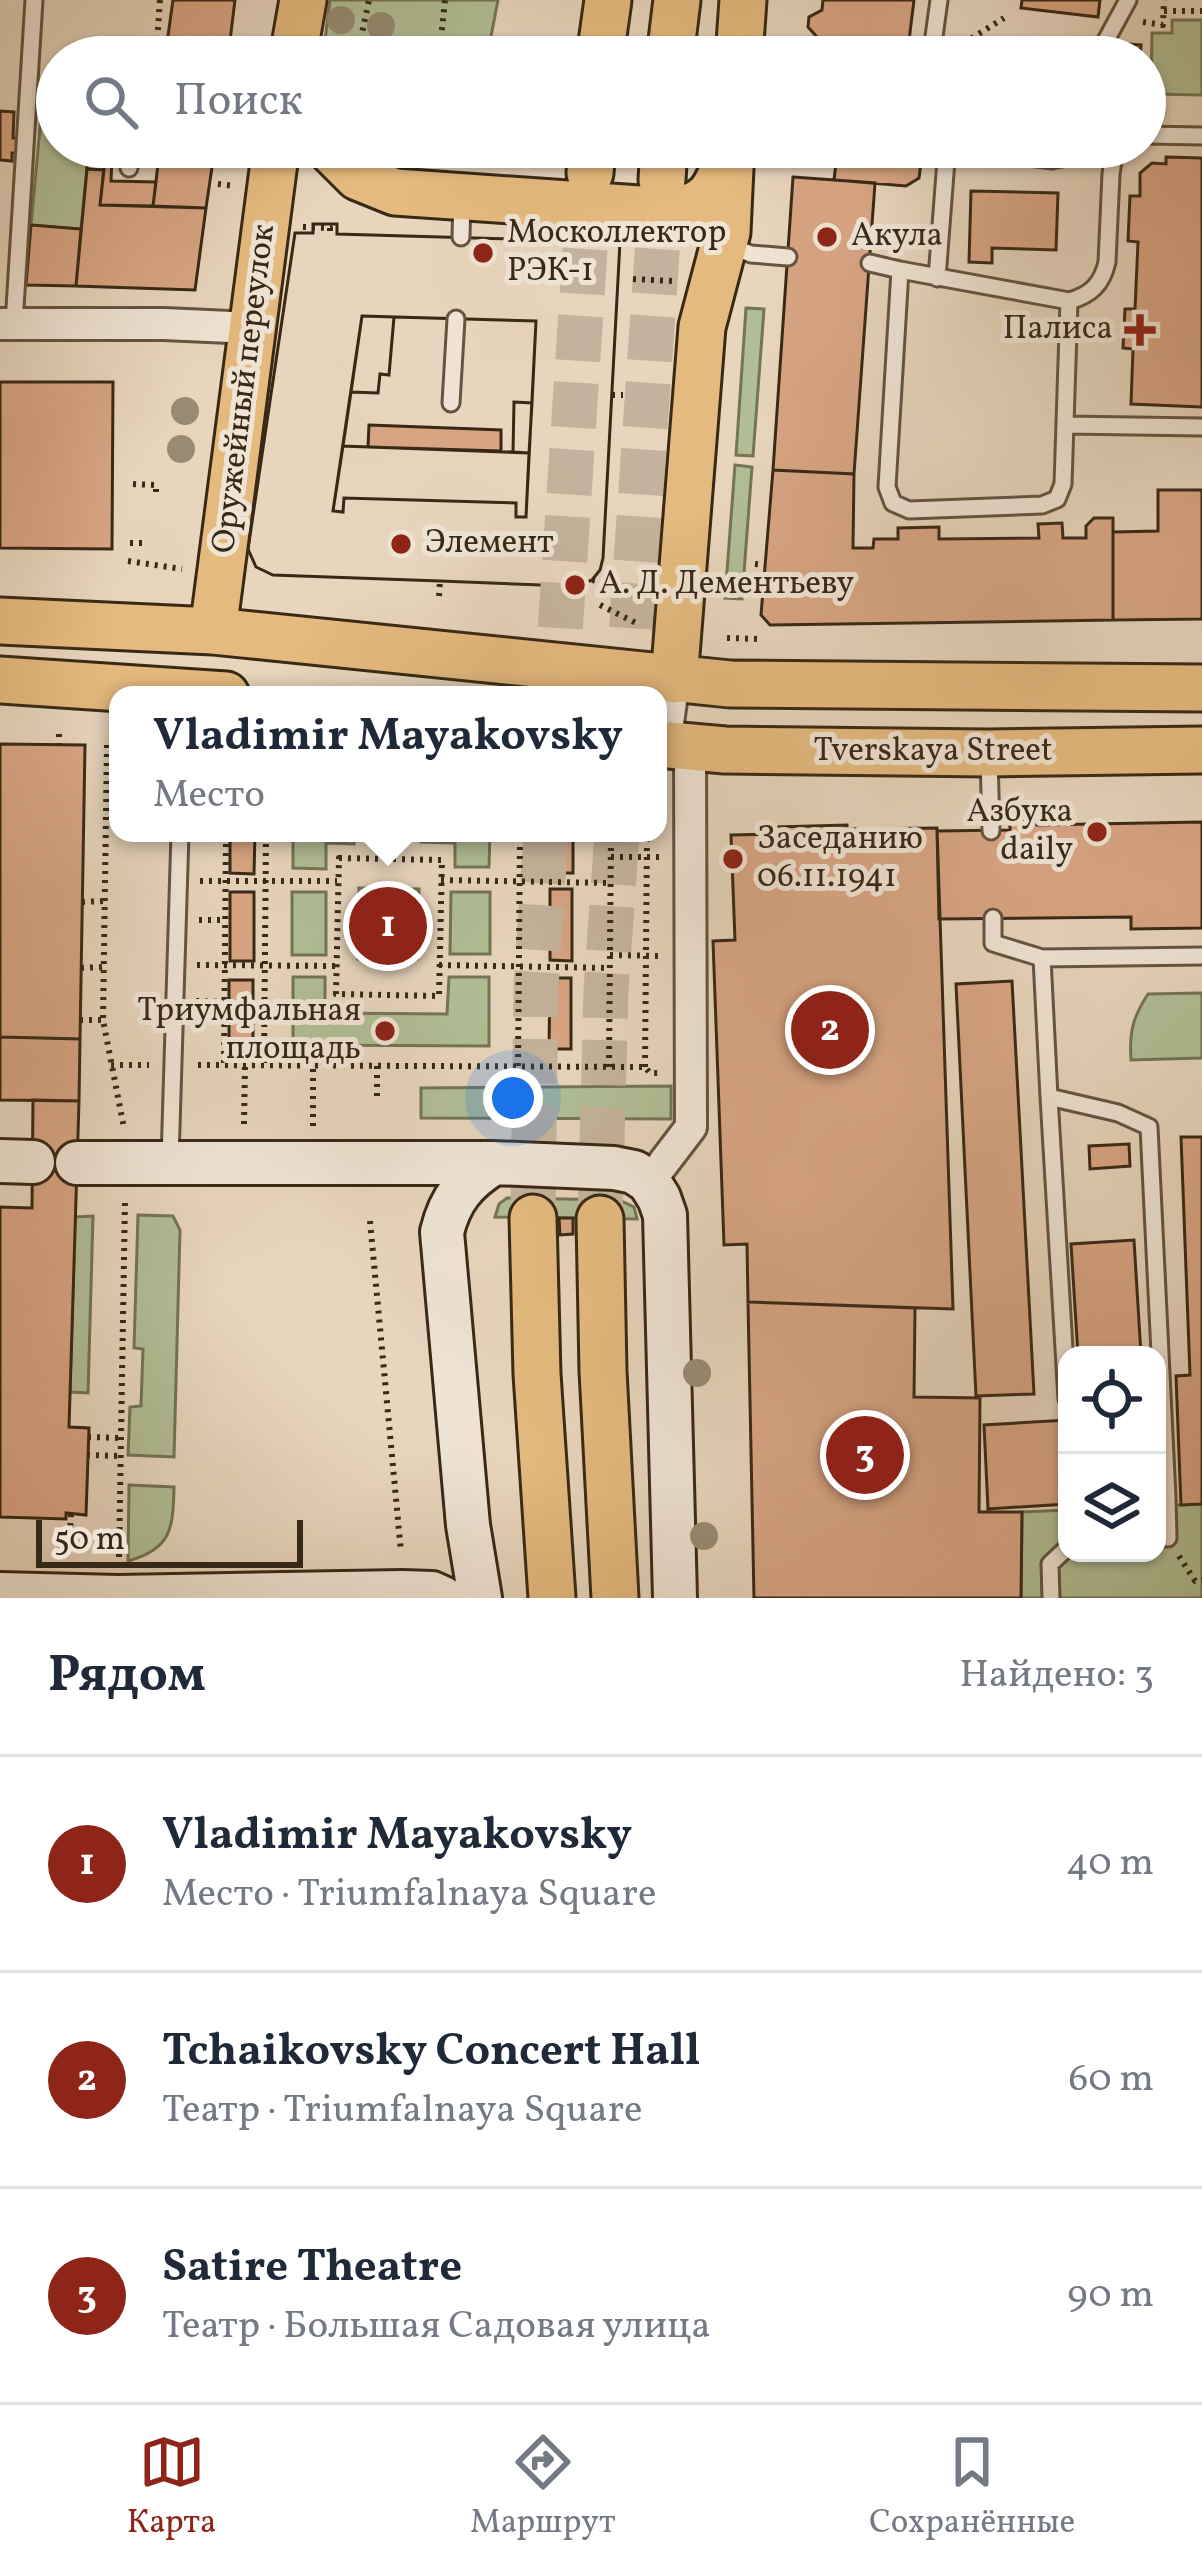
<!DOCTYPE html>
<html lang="ru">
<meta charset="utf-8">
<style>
:root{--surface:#fff;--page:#f2f2f3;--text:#1f2937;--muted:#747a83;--line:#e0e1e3;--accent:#8f2418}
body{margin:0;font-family:Vollkorn,serif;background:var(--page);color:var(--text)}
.controls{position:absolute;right:36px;bottom:36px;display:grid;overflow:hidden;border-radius:24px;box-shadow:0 3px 9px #0004}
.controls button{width:108px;height:108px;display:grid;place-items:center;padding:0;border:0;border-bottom:3px solid var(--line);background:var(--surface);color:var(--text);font:60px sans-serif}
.scale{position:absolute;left:36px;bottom:30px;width:267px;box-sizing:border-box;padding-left:12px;border:6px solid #382916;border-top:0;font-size:33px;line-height:42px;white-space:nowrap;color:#382916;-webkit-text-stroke:9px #efe4d4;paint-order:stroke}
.you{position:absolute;left:513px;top:1098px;width:42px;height:42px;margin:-30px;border:9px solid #fff;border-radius:50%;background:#1a73e8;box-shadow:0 0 0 18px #1a73e833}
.badge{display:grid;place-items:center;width:78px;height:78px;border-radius:50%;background:var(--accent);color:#fff;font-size:39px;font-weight:700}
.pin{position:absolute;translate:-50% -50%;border:6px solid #fff;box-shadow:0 3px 12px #0006}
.popup{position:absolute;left:109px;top:686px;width:558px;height:156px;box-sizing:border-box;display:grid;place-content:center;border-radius:24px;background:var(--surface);filter:drop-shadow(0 3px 9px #0005);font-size:39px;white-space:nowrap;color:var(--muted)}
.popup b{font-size:45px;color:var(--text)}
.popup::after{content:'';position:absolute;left:50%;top:100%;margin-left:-24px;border:24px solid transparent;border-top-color:var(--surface)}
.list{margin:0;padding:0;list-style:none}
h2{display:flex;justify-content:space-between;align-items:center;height:156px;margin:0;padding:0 48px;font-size:51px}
h2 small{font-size:39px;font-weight:400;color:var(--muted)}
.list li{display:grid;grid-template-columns:78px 1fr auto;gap:36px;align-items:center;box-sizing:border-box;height:216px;padding:0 48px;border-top:3px solid var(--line)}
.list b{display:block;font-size:45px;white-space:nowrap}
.list p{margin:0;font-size:39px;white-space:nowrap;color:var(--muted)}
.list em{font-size:39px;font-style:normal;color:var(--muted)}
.icon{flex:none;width:66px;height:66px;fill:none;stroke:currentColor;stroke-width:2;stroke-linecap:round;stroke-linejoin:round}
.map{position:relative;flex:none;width:1202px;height:1598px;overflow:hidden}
.search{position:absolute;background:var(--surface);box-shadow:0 3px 9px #0004;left:36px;right:36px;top:36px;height:132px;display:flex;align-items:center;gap:30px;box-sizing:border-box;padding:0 42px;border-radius:66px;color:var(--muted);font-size:45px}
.sheet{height:804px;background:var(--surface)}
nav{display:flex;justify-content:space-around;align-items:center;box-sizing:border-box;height:168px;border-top:3px solid var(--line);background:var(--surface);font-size:33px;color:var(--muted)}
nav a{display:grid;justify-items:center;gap:6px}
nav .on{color:var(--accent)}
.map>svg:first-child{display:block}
</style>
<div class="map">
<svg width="1202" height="1598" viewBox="0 0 1202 1598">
<rect width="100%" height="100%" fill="#e7d5bd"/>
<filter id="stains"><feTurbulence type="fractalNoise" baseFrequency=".00167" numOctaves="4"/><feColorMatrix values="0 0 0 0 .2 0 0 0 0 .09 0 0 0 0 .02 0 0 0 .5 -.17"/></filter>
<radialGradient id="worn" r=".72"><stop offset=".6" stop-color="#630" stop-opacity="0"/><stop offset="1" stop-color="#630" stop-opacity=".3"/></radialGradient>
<path fill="#b1be95" stroke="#747456" stroke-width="3" d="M 330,0 L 498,0 L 487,57 L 323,57 Z
M 1172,20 L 1202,20 L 1202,95 L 1151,94 L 1152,33 L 1172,33 Z
M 44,85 L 57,86 L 57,147 L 89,147 L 81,229 L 31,225 Z
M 358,147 L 467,147 C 463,156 464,157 454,161 C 436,169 377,156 358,147 Z
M 746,308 L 764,309 L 753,456 L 736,455 Z
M 735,465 L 752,467 L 742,599 L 725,598 Z
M 293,833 L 355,833 L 354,844 L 326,843 L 326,869 L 293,868 Z
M 421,833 L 490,833 L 489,867 L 455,867 L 455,843 L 421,842 Z
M 359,888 L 419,889 L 417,959 L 358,959 Z
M 292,892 L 326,892 L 326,955 L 292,955 Z
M 451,892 L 490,892 L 490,954 L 450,954 Z
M 293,977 L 325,977 L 325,1013 L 447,1014 L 449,977 L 489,977 L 489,1046 L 293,1045 Z
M 1202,993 L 1202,1058 L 1131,1060 C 1129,1032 1133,1017 1148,994 Z
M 671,1086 L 671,1119 L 421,1118 L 421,1088 Z
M 507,1198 L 619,1200 L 634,1207 L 637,1219 L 495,1217 L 499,1204 Z
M 138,1215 L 173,1216 L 180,1230 L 174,1457 L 128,1455 L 130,1407 L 141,1406 L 143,1349 L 134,1348 Z
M 93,1216 L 88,1393 L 70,1392 L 75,1217 Z
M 129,1485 L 174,1487 C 173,1528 172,1549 128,1561 Z
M 1202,1504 L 1202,1598 L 1021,1598 L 1022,1512 L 1067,1510 L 1067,1553 L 1157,1553 L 1157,1506 Z"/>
<path fill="#d8a584" stroke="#382916" stroke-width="3" fill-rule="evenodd" d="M 173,0 L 235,0 L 228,57 L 165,57 Z
M 823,0 L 914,0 L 907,57 L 815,57 L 818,38 L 808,27 L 809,17 L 822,10 Z
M 1022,0 L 1100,0 L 1098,17 L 1021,8 Z
M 1112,43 L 1141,45 L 1140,57 L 1111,57 Z
M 0,111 L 14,112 L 13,138 L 19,138 L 19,153 L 12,153 L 12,161 L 0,160 Z
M 89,147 L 106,147 L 104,170 L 87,169 Z
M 160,147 L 215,147 L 206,208 L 153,206 Z
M 838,147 L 923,147 L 919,178 L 906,186 L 834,180 Z
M 105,157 L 112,157 L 111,181 L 156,182 L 153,206 L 100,205 Z
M 1166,157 L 1202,158 L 1202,407 L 1131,404 L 1133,349 L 1123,348 L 1125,309 L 1135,309 L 1138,242 L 1128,241 L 1130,196 L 1140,196 L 1140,173 L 1152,163 L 1166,164 Z
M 87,169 L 104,170 L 100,205 L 206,208 L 195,290 L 76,286 Z
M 793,177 L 875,183 L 854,474 L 773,470 Z
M 971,191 L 1058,193 L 1056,250 L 992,248 L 992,263 L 969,262 Z
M 313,224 L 337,224 L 337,234 L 620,242 L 603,558 L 600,570 L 592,580 L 579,585 L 567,586 L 440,581 L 273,575 L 256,567 L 248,549 L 295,233 L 313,233 ZM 394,317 L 536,321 L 532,403 L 514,402 L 513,452 L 343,446 L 351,392 L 378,393 L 380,374 L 389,375 Z
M 313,224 L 337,224 L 337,234 L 620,242 L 603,558 L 600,570 L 592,580 L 579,585 L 567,586 L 440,581 L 273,575 L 256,567 L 248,549 L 295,233 L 313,233 ZM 362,316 L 536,321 L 526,517 L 516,517 L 516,503 L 344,498 L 343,512 L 333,511 Z
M 31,225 L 81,229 L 76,286 L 26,285 Z
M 362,316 L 394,317 L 389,375 L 380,374 L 378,393 L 351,392 Z
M 0,382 L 113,382 L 112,549 L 0,548 Z
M 514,402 L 532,403 L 529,453 L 513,452 Z
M 369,425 L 501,430 L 501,451 L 368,447 Z
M 343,446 L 529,453 L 526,517 L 516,517 L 516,503 L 344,498 L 343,512 L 333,511 Z
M 773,470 L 854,474 L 853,548 L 873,548 L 874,539 L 898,539 L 898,528 L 939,527 L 939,539 L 1039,538 L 1038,524 L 1062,523 L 1063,538 L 1086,538 L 1086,526 L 1094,518 L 1113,518 L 1113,620 L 770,625 L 761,615 Z
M 1158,490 L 1202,490 L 1202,619 L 1113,620 L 1113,532 L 1158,531 Z
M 0,744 L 85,745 L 80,1039 L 0,1037 Z
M 1036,820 L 1037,825 L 1202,822 L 1202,928 L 1131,929 L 1131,917 L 939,919 L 937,831 L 1010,830 L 1010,821 Z
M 847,825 L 847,829 L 937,828 L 953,1309 L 748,1302 L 747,1244 L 724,1245 L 713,941 L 735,940 L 731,835 L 775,834 L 775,827 Z
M 230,833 L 255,833 L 254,874 L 230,873 Z
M 551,833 L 573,833 L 573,873 L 551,873 Z
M 550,889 L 572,889 L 572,961 L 550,960 Z
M 230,892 L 254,892 L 254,961 L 230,961 Z
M 550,978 L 571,978 L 571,1049 L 549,1049 Z
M 229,980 L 253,980 L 253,1049 L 229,1049 Z
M 1012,981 L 1034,1394 L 976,1396 L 956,984 Z
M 0,1037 L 80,1039 L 79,1101 L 0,1100 Z
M 33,1100 L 79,1101 L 69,1427 L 89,1428 L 86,1515 L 66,1513 L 66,1519 L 0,1517 L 0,1207 L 32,1208 Z
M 1181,1137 L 1202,1137 L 1202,1504 L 1181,1505 L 1176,1376 L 1190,1375 Z
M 1129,1144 L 1130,1166 L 1090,1169 L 1089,1146 Z
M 559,1218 L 573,1218 L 573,1234 L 560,1235 Z
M 1134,1240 L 1141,1355 L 1078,1355 L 1071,1244 Z
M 748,1302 L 915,1308 L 914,1397 L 980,1398 L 979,1512 L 1022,1512 L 1021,1598 L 754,1598 Z
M 1067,1420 L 1067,1504 L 988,1509 L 984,1425 Z"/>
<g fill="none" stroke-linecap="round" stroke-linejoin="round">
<path stroke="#c4b39c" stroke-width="45" stroke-dasharray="45 22" stroke-linecap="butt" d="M 556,695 L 590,173
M 627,695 L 662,180
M 533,1218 L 536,987 L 546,833
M 600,1219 L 606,990 L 617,833"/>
<g stroke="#645440" stroke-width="21">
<path id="lane" d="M 934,57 L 933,44 L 939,0
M 1097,57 L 1128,0
M 1145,135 L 1202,136
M 956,147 L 1052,160 L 1072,156 L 1082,147
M 129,168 L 132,147
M 461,237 L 462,199
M 728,245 L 751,254 L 788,257
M 870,263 L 900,270 L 887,487 L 893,503 L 909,510 L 1042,505 L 1057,499 L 1063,484 L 1069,301 L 900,270
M 937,278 L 947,147
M 1069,301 C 1091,295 1102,284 1107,262 L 1111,174 L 1113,161 L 1123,147
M 14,324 L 34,0
M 451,403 L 456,319
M 1065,425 L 1202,427
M 989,756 L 991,831
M 993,918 L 993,943 L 1042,958
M 1049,1097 L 1067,1399
M 170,1160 L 180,833
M 1157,1538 L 1168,1538 L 1167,1497 L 1149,1127 L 1118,1113 L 1049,1097 L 1042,958 L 1202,956
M 1051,1598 L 1050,1564 L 1067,1548"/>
</g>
<g stroke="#645440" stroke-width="36">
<path id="street" d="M 0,324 L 164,324 L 252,328
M 665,744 L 674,680
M 649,1182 L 691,1127 L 690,747"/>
</g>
<g stroke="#382916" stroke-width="48">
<path id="secondary" d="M 0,1161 L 33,1162
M 77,1163 L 494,1163 L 614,1168 L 634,1172 L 649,1182 L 659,1198 L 665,1215 L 675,1598
M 0,1594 L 118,1597 L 402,1592 L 432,1593 L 443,1598
M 480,1598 L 468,1525 L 442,1232 C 450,1199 465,1181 494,1163"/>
</g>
<g stroke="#382916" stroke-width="51">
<path id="primary" d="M 293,57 L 303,0
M 600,57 L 608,0
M 670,57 L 677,0
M 739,57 L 743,0
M 328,147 L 358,177 L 395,192 L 668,211 C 709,208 716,190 729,155
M 590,173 L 592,147
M 662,180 L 664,147
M 0,621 L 213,631 L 730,684 L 1202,688
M 213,631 L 276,147
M 0,680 L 226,695
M 674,680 L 702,327 L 727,232 L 731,147
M 658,744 L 725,750 L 989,753 L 1202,750
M 533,1218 L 537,1374 L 552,1598
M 600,1219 L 603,1371 L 615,1598"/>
</g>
<path stroke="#382916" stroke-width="6" stroke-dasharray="3 6" stroke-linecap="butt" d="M 1164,11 L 1202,11
M 1143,22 L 1163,25 L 1164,0
M 956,48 L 1004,18
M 156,57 L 160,0
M 357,57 L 369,0
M 439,57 L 445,0
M 218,184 L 235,186
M 303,227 L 330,228 L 330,234
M 633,279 L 672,281
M 612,395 L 623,395
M 133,484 L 156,485 L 156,496
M 130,543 L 146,543
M 128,561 L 182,569
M 755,564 L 765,565
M 592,580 L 613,584
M 439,596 L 440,581
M 600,605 L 638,624
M 727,638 L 760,639
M 59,734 L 59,745
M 107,745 L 103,1020 L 124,1128
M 611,857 L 661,857
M 339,858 L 442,860 L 439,996 L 336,994 Z
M 390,859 L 391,833
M 441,880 L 610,883
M 200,881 L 337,881
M 82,902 L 104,901
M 199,920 L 225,920
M 610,955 L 660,956
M 197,965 L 337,966
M 439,965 L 610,968
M 81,968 L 103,967
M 196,1001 L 225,1002
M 80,1020 L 103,1020
M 224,1063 L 226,833
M 264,1063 L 266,833
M 111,1065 L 149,1065
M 198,1065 L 645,1067 L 650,1073 L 662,1073
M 377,1066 L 377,1100
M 518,1066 L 520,833
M 609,1067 L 611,833
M 645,1067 L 647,833
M 244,1124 L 245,1065
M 313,1126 L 313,1065
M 370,1221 L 401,1552
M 88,1437 L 121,1438
M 87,1455 L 120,1456
M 70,1535 L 71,1514
M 1179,1556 L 1195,1581 L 1202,1580
M 119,1557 L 125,1199"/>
<use href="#lane" stroke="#efe4d4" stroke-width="15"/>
<use href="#street" stroke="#efe4d4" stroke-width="30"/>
<use href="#secondary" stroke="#efe4d4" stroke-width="42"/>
<use href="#primary" stroke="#e4ba7e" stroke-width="45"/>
</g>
<g fill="#978b73">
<circle cx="341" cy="20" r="14"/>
<circle cx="381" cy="26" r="14"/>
<circle cx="185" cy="411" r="14"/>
<circle cx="181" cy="449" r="14"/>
<circle cx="697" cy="1373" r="14"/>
<circle cx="704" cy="1536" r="14"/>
</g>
<g fill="#8f2418" stroke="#efe4d4" stroke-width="4.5">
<circle cx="827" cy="237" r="12"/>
<circle cx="483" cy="253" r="12"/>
<path d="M1134 312h12v12h12v12h-12v12h-12v-12h-12v-12h12z"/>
<circle cx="401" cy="544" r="12"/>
<circle cx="575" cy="585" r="12"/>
<circle cx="1097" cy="832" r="12"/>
<circle cx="733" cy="859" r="12"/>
<circle cx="385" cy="1031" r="12"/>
</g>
<g text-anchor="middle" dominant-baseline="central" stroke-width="10" stroke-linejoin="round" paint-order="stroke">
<g font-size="33" fill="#382916" stroke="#efe4d4" text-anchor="start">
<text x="507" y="234">Москоллектор<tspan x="507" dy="38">РЭК-1</tspan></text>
<text x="851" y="237">Акула</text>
<text x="1113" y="330" text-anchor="end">Палиса</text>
<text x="425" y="544">Элемент</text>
<text x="599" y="585">А. Д. Дементьеву</text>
<text x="1073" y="813" text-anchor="end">Азбука<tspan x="1073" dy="38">daily</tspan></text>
<text x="757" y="840">Заседанию<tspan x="757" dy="38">06.11.1941</tspan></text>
<text x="361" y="1012" text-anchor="end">Триумфальная<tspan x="361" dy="38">площадь</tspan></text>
</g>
<g font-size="33" fill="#382916" stroke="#efe4d4">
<text transform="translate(245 389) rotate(-83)">Оружейный переулок</text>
<text x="933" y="752">Tverskaya Street</text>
</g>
</g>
<rect width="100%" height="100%" filter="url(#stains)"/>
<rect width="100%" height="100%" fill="url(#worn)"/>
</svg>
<div class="controls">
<button><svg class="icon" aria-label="locate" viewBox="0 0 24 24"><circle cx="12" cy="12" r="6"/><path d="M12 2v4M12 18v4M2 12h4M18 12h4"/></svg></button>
<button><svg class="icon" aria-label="layers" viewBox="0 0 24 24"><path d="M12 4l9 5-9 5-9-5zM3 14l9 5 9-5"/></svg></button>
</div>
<div class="scale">50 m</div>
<div class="you"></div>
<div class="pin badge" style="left:388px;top:926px">1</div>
<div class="popup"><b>Vladimir Mayakovsky</b>Место</div>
<div class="pin badge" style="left:830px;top:1030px">2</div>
<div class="pin badge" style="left:865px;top:1455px">3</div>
<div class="search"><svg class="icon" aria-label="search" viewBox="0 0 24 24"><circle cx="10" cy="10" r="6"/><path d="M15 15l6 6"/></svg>Поиск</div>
</div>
<section class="sheet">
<h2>Рядом<small>Найдено: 3</small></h2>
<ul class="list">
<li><span class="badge">1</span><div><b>Vladimir Mayakovsky</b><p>Место · Triumfalnaya Square</p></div><em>40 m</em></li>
<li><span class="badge">2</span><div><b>Tchaikovsky Concert Hall</b><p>Театр · Triumfalnaya Square</p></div><em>60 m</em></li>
<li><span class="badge">3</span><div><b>Satire Theatre</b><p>Театр · Большая Садовая улица</p></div><em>90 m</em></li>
</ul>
</section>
<nav>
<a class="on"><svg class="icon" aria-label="map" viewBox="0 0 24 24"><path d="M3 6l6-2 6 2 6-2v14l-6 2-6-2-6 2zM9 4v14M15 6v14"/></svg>Карта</a>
<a><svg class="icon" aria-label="directions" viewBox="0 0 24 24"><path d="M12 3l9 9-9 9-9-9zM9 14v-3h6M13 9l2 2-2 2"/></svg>Маршрут</a>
<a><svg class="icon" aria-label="saved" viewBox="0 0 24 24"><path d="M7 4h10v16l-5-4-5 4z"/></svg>Сохранённые</a>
</nav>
